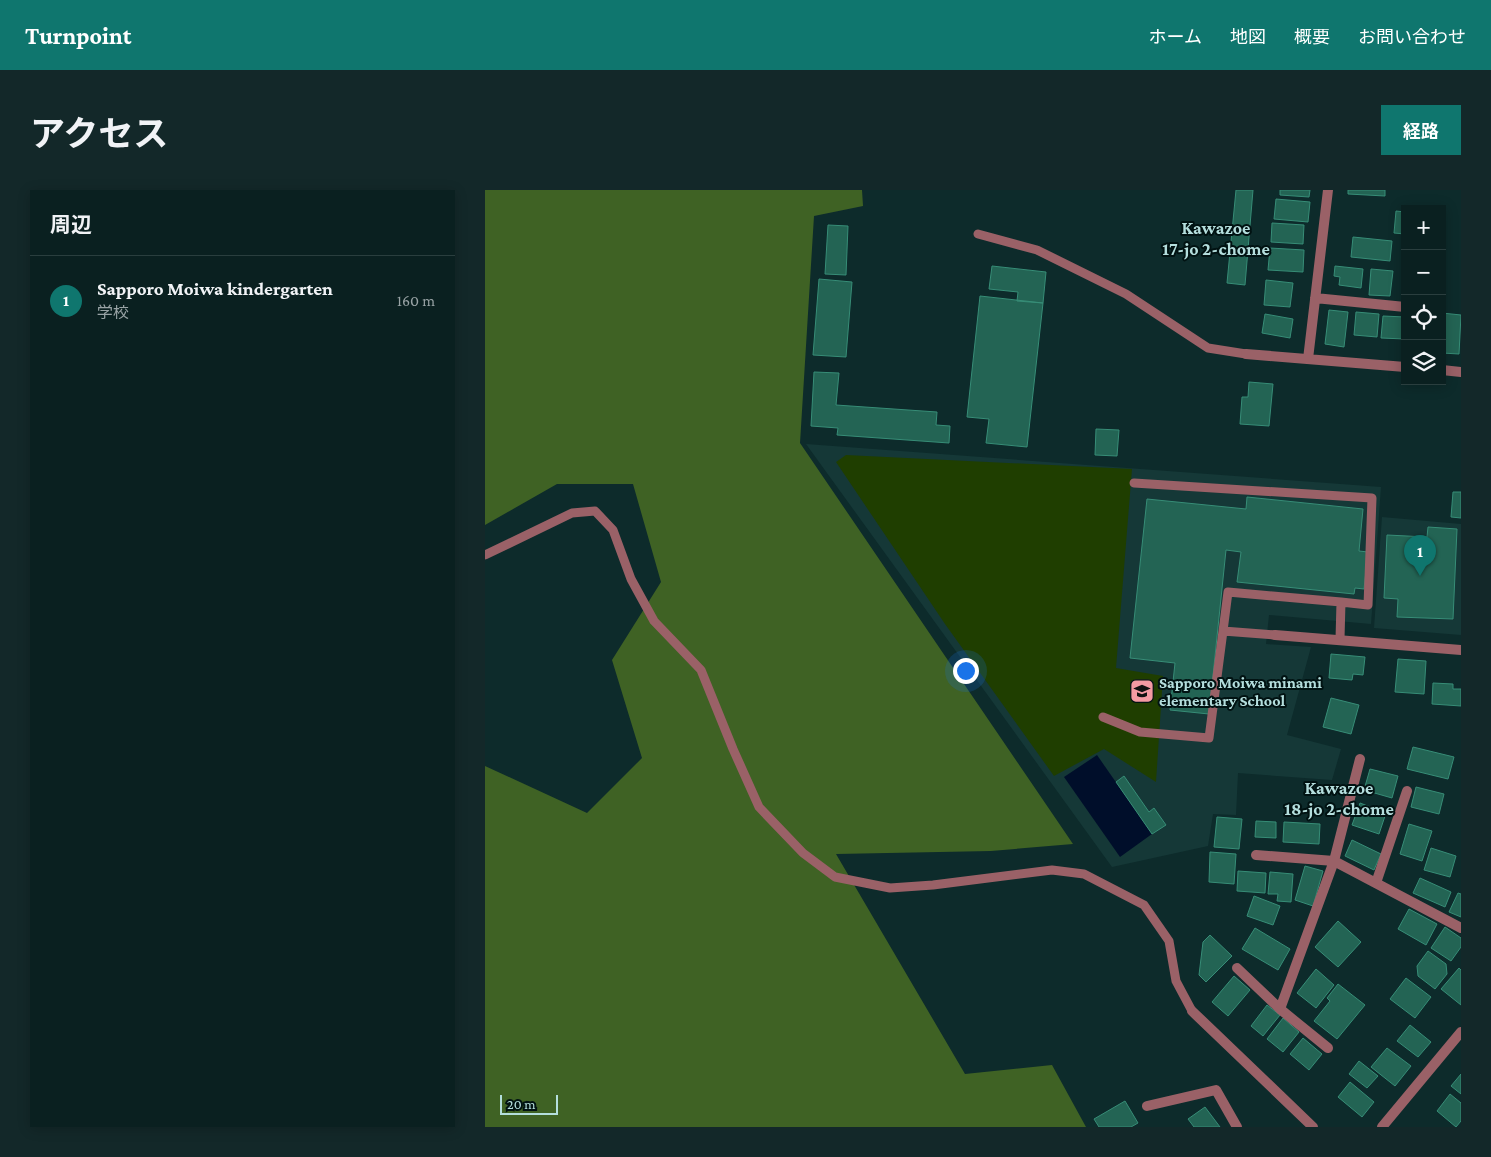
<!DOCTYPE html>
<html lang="ja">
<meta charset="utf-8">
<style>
:root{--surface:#0a2020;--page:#132829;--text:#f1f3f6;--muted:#99a3a5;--line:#2a3e3e;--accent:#0f766e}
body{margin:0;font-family:"Crimson Pro","Noto Sans JP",serif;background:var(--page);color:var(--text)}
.controls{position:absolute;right:15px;top:15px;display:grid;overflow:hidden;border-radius:0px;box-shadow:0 2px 12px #0003}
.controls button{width:45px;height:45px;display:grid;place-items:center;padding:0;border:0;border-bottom:1px solid var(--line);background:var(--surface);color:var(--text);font:25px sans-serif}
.scale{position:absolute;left:15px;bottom:12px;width:58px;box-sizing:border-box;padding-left:5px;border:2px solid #b4dedd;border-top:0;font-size:14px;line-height:18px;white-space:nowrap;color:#b4dedd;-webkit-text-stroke:4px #011212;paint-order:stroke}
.you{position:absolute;left:480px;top:480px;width:18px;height:18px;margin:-12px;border:4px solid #fff;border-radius:50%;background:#1a73e8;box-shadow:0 0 0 8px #1a73e833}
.badge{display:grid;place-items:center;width:32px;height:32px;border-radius:50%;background:var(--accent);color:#fff;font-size:16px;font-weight:700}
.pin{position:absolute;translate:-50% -41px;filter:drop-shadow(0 1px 2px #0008)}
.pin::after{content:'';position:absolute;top:26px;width:18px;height:15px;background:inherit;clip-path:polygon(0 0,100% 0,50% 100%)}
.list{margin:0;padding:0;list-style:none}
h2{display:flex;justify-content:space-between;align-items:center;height:65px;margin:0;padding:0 20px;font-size:21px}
h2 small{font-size:16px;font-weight:400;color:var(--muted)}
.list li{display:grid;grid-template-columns:32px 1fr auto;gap:15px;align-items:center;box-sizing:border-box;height:90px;padding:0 20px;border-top:1px solid var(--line)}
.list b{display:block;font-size:19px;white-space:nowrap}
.list p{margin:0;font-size:16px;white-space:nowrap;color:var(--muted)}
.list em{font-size:16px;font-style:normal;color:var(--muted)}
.icon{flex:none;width:28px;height:28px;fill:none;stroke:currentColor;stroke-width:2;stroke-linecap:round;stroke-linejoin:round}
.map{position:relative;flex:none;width:976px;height:937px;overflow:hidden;border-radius:0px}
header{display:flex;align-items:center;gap:30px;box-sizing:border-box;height:70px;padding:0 25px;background:var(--accent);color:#fff}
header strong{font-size:24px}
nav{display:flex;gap:28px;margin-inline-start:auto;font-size:18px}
.intro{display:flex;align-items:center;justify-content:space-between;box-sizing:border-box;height:120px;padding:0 30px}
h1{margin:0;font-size:35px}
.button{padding:12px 22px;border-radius:0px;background:var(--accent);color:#fff;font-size:18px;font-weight:700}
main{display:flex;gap:30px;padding:0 30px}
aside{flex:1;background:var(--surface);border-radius:0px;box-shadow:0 2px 12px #0003}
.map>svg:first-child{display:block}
</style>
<header>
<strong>Turnpoint</strong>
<nav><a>ホーム</a><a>地図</a><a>概要</a><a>お問い合わせ</a></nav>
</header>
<div class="intro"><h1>アクセス</h1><a class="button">経路</a></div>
<main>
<aside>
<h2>周辺<small></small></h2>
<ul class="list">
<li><span class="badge">1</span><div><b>Sapporo Moiwa kindergarten</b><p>学校</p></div><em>160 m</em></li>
</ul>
</aside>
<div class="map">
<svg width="976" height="937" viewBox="0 0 976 937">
<rect width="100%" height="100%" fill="#0d2b2b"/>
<path fill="#153837" d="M 321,254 L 896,297 L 886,434 L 784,425 L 781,454 L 826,457 L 802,545 L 856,559 L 847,590 L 753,583 L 751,625 L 728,624 L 723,656 L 627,677 Z
M 897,327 L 976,334 L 976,445 L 889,438 Z"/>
<path fill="#1f3e00" d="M 361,265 L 647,279 L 631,478 L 678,486 L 671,592 L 619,559 L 569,586 L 460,434 L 351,272 Z"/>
<path fill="#3f6224" d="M 0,0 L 377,0 L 378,16 L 329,26 L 315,253 L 588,654 L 506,661 L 351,664 L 480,884 L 567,875 L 601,937 L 0,937 L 0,576 L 102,623 L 157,568 L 127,470 L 176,392 L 148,294 L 72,294 L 0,335 Z"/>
<path fill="#000e2a" d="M 612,565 L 667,644 L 635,667 L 579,587 Z"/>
<path fill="#236454" stroke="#378d77" d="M 751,0 L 768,0 L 760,95 L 742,93 Z
M 795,0 L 825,0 L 824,7 L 795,5 Z
M 863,0 L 900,0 L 900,6 L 863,4 Z
M 791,9 L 825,12 L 823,32 L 789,29 Z
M 911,21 L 920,22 L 920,44 L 909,43 Z
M 787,33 L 819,35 L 818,54 L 786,52 Z
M 343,35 L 363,36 L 361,85 L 340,84 Z
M 868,47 L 907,51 L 905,71 L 866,67 Z
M 785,58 L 819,60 L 818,82 L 783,80 Z
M 507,76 L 561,82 L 558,113 L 532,111 L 533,102 L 504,99 Z
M 850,76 L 878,79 L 876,98 L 854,95 L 855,87 L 849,86 Z
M 886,79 L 908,81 L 905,106 L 884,105 Z
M 334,89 L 367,92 L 361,167 L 328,165 Z
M 781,90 L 808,93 L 805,117 L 779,115 Z
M 495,106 L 558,113 L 542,257 L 501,253 L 504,229 L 482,227 Z
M 844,120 L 863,122 L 859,157 L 840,154 Z
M 871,122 L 894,124 L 892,147 L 869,145 Z
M 957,123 L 976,125 L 974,164 L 957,163 Z
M 780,124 L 808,129 L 805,148 L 777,143 Z
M 898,126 L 920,127 L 920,149 L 896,148 Z
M 329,182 L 354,183 L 351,215 L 452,222 L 451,235 L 465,236 L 464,253 L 352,245 L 353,238 L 326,236 Z
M 764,192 L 788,194 L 784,236 L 755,234 L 757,207 L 763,207 Z
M 611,239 L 634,240 L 632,266 L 610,265 Z
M 968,302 L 976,302 L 976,328 L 966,327 Z
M 762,307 L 878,319 L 874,361 L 883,362 L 879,399 L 870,398 L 869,404 L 752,392 L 756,362 L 741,360 L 724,524 L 685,520 L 690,473 L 645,468 L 662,309 L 761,319 Z
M 943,337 L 972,339 L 968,429 L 912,427 L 913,409 L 899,408 L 902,345 L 942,347 Z
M 846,464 L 880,467 L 878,485 L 868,484 L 867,490 L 844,488 Z
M 913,469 L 941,471 L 939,504 L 910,502 Z
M 948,493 L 968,494 L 968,499 L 976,499 L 976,516 L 947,514 Z
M 846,508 L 874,515 L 866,544 L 838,537 Z
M 928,557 L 969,567 L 963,589 L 922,579 Z
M 885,579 L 913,586 L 907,608 L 879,600 Z
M 639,586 L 664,622 L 669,618 L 681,635 L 667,644 L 631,592 Z
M 931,597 L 959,604 L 954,624 L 926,617 Z
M 875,613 L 901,623 L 894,644 L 867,635 Z
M 732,627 L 757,629 L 754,659 L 729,657 Z
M 771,631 L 791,632 L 791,648 L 770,647 Z
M 799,632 L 835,634 L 834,654 L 798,652 Z
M 924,634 L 947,641 L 937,671 L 915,664 Z
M 867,650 L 896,664 L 889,680 L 860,666 Z
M 946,658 L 971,666 L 965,687 L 939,680 Z
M 725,662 L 751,664 L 749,694 L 724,692 Z
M 820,676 L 838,681 L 828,716 L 810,710 Z
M 753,681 L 781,683 L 780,703 L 752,701 Z
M 785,682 L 808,684 L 806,712 L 792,711 L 793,704 L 783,704 Z
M 935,688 L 966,702 L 960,717 L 928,703 Z
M 973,703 L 976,704 L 976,727 L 964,722 Z
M 769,706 L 795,716 L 788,735 L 762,726 Z
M 924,719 L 952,734 L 941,755 L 913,739 Z
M 853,731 L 876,752 L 853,777 L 830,757 Z
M 960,737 L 976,748 L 976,757 L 966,771 L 946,758 Z
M 770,738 L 805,759 L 793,780 L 757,759 Z
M 725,745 L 747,766 L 721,792 L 714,785 L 718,752 Z
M 943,761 L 961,774 L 962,784 L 950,799 L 933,786 L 932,776 Z
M 974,778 L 976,780 L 976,815 L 956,799 Z
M 831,779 L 849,795 L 831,818 L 812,803 Z
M 749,786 L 765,800 L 743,826 L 727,812 Z
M 921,788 L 946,807 L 930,828 L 905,809 Z
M 853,794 L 880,815 L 852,849 L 829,831 L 845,811 L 842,808 Z
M 782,815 L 795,825 L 778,846 L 766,836 Z
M 798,828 L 814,842 L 798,862 L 782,849 Z
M 925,835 L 946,852 L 933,867 L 912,851 Z
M 818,848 L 837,864 L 824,880 L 805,864 Z
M 902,858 L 926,876 L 910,896 L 886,877 Z
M 874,871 L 893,886 L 882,898 L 864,884 Z
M 976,884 L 976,904 L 966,896 Z
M 865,892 L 889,912 L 877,927 L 853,907 Z
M 965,904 L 976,913 L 976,931 L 971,937 L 952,921 Z
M 640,911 L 653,933 L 646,937 L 614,937 L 609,929 Z
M 720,917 L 735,937 L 709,937 L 703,929 Z"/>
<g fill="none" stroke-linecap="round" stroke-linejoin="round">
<path stroke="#9a6167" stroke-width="9" d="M 493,44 L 552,60 L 641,104 L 723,158 L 761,164
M 649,293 L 887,308 L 883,415 L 856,412
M 0,365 L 87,323 L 110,321 L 128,340 L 146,389 L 169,431 L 216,480 L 248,559 L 274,617 L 318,663 L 350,687 L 405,698 L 448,695 L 567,680 L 599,684 L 659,715 L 684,751 L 691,791 L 707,821
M 738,441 L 743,402 L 856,412 L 855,449
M 618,527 L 655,542 L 724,548 L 738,441 L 790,445"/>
<path stroke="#9a6167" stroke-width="10" d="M 830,108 L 920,117
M 761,164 L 920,177
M 823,169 L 843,0
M 957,180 L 976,182
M 790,445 L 976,460
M 771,665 L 849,671 L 976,738
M 891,693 L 922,601
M 752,778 L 795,819 L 843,858
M 795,819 L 849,671 L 875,569
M 707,821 L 828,937
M 662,916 L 731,900 L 752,937
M 897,937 L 976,842"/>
</g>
<defs>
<g id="school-square" transform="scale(1.25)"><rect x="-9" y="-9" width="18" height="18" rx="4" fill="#f49aa3" stroke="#011212"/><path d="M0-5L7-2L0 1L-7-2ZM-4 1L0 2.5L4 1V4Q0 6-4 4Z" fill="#111"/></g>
</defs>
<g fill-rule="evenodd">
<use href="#school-square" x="657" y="501"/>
</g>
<g text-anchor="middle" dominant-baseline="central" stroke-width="4" stroke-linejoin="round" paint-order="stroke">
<g font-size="16" font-weight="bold" fill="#b4dedd" stroke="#011212" text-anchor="start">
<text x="674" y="492">Sapporo Moiwa minami<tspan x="674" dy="18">elementary School</tspan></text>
</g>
<g font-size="18" font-weight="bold" fill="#b4dedd" stroke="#011212">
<text x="731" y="38">Kawazoe<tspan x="731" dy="21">17-jo 2-chome</tspan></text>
<text x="854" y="598">Kawazoe<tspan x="854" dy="21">18-jo 2-chome</tspan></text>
</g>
</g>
</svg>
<div class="controls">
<button>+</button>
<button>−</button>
<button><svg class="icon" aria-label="locate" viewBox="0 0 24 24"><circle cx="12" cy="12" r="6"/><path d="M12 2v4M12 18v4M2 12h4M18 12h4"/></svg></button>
<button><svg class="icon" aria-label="layers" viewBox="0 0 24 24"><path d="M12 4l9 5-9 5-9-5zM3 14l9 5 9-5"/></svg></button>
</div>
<div class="scale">20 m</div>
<div class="you"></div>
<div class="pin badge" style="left:935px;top:386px">1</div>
</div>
</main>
